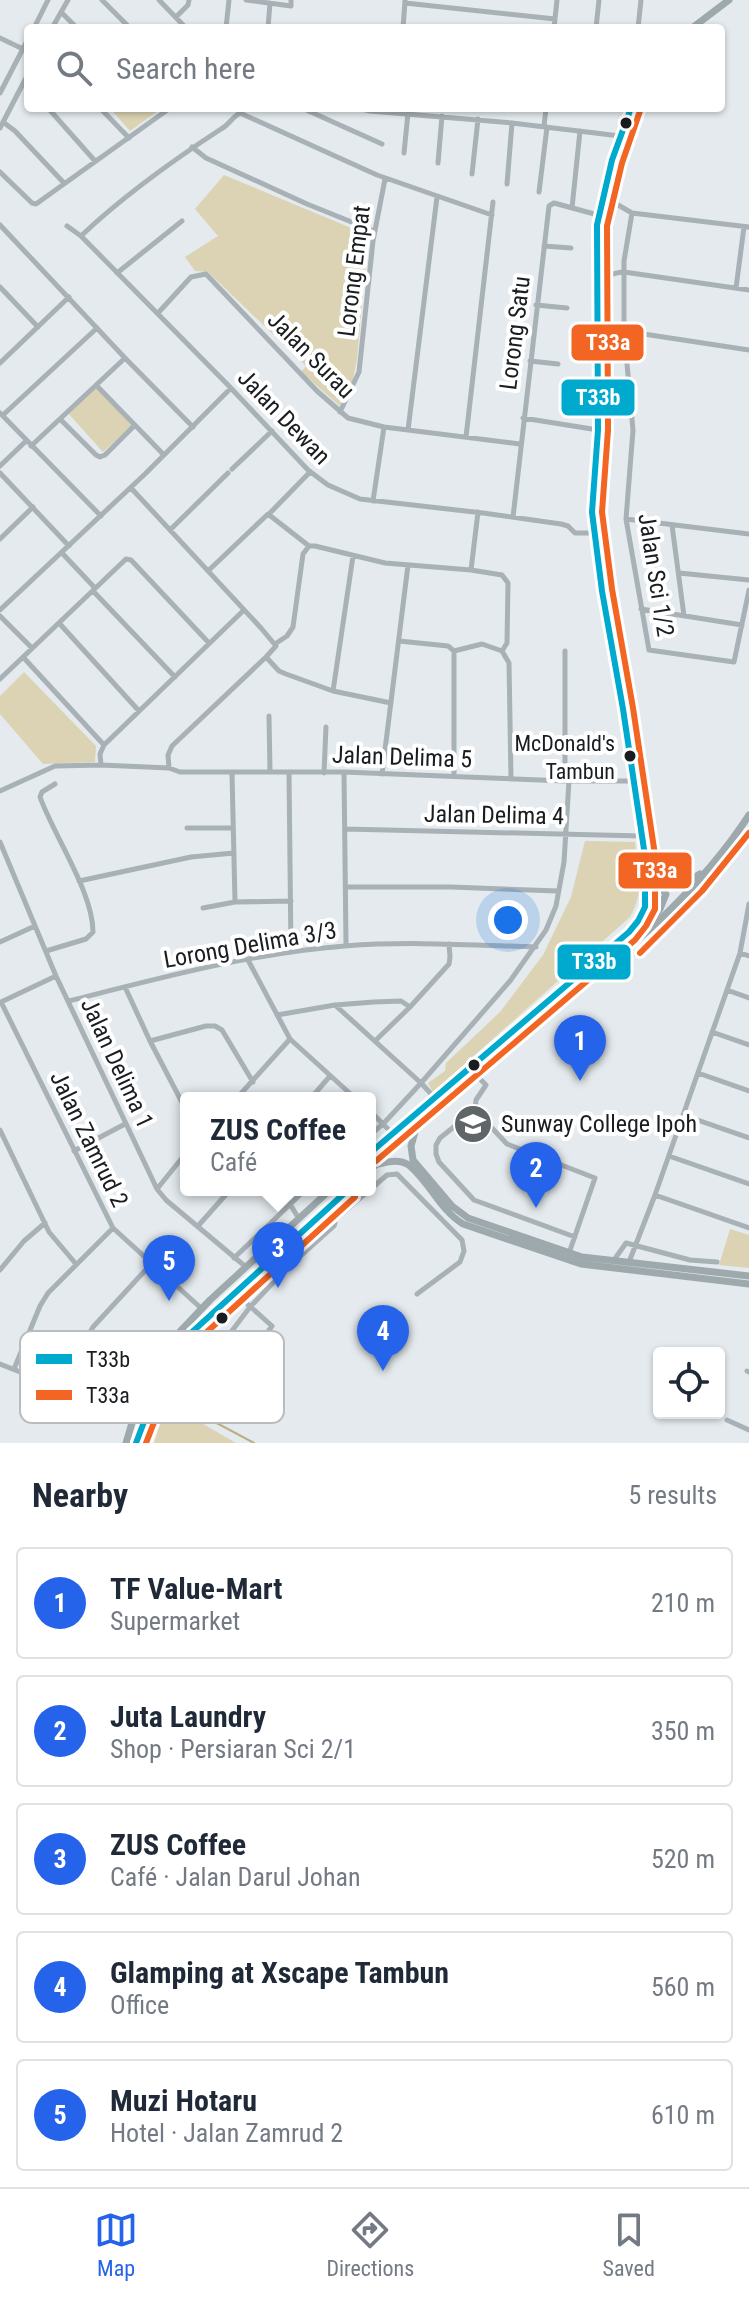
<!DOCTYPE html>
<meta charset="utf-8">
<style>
:root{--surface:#fff;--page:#f6f6f7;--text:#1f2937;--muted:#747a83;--line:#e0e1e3;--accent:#2563eb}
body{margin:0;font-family:"Roboto Condensed",sans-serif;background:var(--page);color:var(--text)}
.controls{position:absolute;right:24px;bottom:24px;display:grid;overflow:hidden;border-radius:8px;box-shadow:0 2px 6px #0004}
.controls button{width:72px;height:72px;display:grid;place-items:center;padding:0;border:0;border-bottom:2px solid var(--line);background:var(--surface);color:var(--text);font:40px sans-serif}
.you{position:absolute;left:508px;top:920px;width:28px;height:28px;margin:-20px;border:6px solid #fff;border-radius:50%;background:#1a73e8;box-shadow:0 0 0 12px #1a73e833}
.badge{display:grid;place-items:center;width:52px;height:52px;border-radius:50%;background:var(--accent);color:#fff;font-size:26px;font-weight:700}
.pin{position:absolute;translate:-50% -66px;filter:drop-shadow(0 2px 4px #0008)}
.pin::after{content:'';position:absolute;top:42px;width:28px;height:24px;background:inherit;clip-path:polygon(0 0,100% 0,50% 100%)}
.popup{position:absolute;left:180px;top:1092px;width:196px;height:104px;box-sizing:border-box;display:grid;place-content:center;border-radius:8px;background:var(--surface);filter:drop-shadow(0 2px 6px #0005);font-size:26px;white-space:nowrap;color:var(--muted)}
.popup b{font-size:30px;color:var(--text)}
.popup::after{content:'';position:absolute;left:50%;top:100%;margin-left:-16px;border:16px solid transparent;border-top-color:var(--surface)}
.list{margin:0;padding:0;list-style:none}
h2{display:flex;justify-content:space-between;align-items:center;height:104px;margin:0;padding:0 32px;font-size:34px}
h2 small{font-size:26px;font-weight:400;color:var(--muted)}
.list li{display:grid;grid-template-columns:52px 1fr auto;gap:24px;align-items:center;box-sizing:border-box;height:112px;margin:0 16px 16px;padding:0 16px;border:2px solid var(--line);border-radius:8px}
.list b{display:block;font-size:30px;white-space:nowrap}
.list p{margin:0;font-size:26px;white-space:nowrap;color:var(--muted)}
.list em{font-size:26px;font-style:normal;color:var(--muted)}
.icon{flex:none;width:44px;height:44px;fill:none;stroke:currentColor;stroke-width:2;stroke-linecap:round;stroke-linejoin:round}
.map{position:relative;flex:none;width:749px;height:1443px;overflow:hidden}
.search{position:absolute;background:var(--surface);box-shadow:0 2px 6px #0004;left:24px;right:24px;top:24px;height:88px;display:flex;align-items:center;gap:20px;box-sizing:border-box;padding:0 28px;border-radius:8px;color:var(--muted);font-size:30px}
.sheet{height:744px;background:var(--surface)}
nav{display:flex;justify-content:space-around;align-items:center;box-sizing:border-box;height:112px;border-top:2px solid var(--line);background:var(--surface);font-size:22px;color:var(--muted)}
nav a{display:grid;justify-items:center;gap:4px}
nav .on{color:var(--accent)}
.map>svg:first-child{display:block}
</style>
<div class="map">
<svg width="749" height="1443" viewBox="0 0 749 1443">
<rect width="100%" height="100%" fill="#e4eaed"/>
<path fill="#dbd3b3" d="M 110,108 L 162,108 L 130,131 Z
M 224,175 L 368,235 L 357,359 L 353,379 L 340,406 L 301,372 L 306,366 L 208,272 L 195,271 L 185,257 L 218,236 L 195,209 Z
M 96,386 L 133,425 L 103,452 L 67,412 Z
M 24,672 L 96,746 L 95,762 L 43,764 L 0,714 L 0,696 Z
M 585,841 L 635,842 C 639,871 645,890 630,917 L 433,1092 L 428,1083 L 445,1071 L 446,1063 L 500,1012 L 543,955 L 571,897 Z
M 730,1229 L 749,1235 L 749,1268 L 719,1265 Z
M 167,1403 L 236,1443 L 154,1443 Z"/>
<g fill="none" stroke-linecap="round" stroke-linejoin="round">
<path stroke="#bbaf80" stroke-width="2" d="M 149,1443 L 166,1396 L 254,1443"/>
<path stroke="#a8b1b6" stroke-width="5" d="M 102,0 L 130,28
M 159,0 L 186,28
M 246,0 L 291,6 L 291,0
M 405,3 L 555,19
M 61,12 L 77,28
M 176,17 L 188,5 L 189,0
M 34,28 L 48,0
M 52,28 L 68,0
M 226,28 L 229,0
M 268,28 L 270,3
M 403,28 L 405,1
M 554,28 L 557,0
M 596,28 L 599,0
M 638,28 L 641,0
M 0,38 L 23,49
M 0,93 L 28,39
M 48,108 L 95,161
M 100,108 L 129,138
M 302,108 L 382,144
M 358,108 L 370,111 L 512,123 L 620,136
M 3,122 L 15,131 L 64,183
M 544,126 L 546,108
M 0,128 L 28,74
M 192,147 L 206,158 L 307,204 L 374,231
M 404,153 L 408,113
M 438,163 L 442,116
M 0,172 L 32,203 L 36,204 L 170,108
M 472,174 L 478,119
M 507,184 L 512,123
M 608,188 L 613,202 L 632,213 L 749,227
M 539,192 L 547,127
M 572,208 L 580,131
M 632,213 L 624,261 L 624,331 L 633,430 L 626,519 L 649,650 L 734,662 L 749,590
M 0,225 L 125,358 L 193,427
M 67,226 L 81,236 L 228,385 L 308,470 L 328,485 L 360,499 L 483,513 L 561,524 L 568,526 L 575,533 L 593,533
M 81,236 C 123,196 172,161 221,129 C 229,125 232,117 240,113 L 377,175 L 492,215
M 544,246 L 571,248
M 117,273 L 182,221
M 0,287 L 38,327
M 599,288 C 605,276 611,273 624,272 L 749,290
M 736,288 L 744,227
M 536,305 L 567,308
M 158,313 L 191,277 L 206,274 L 317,391 L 348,418 L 384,427 L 520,444
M 624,331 L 749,350
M 530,361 L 558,364
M 0,363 L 69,297
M 96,385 L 164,455
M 340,412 L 359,372 L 373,241 L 385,179
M 0,413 L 101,516
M 3,415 L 97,328
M 523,418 L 598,430
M 60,419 L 96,455 L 100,457 L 105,455 L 135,425
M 408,430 L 437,197
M 466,437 L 493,202
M 31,446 L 125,358
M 0,466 L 26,441
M 232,469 L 272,431
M 0,473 L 69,546
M 131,488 L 261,628 L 276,646 L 266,657 L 172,746 L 168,755 L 169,768
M 373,501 L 384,427
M 269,514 L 310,472
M 513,517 L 549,206 L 554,203 L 598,215
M 626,519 L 749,534
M 672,525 L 684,616
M 170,530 L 228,473
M 0,539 L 33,507
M 309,546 L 315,546 L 385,563 L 471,570 L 502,575 L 508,583 L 507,643 L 502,651
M 62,553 L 95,588
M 471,570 L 478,512
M 208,571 L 268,514 L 309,546
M 679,573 L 749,580
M 93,591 L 175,677
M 641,609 L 742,625
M 0,610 L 145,474 L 231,388
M 0,616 L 32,648
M 59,623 L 139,711
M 399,641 L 448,646 L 454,651 L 454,776
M 275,644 L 287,636 L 293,627 L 303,554 L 309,546
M 454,651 L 482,644 L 502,651
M 502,651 L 509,663 L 511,779
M 565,651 L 565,781
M 23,657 L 104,745
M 266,657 L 279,671 L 286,674 L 333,691 L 391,703
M 0,679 L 126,559 L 131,560 L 209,643
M 333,691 L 353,556
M 269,716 L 270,772
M 101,765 L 100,754 L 104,745 L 244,610
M 344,772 L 346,945
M 232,773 L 235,902
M 289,773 L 291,952
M 324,773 L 326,727
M 382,774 L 408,565
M 0,791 L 55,766 L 101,765 L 169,768 L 180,772 L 344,772 L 565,781 L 633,781
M 187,828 L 233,828
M 345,829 L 642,836
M 0,842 L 56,976 L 157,1189 L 166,1200 L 246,1267
M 79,881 L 191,857 L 234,853
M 346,887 L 451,887 L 558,891
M 203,908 L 235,902 L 291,901
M 0,942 L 35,926
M 46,951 L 86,939 L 93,932 C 93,892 54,836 40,797 L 42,792 L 55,784
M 740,953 L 749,956
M 248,960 L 290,1039 L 355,1098
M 125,987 L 150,1041 L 186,1110
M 727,990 L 749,998
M 69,1001 C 159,978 252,953 345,946 C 409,941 472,945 536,947
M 1,1002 L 113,1228 L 202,1309
M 1,1002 L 56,976
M 335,1005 L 421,1083 L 434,1097
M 277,1015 L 335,1005 L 374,1002 L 401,1001 L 410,1007
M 712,1032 L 749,1045
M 150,1041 L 206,1026 L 215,1026 L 222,1030 L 253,1082
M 375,1041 L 410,1007 L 449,964 L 450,957 L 449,944
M 698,1073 L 749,1091
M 477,1076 L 486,1085 L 476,1100 L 475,1110 L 440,1138 L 436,1145 L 436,1154 L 439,1162 L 474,1200 L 575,1237
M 237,1098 L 290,1039
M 311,1098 L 330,1076
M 475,1110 L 507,1144 L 595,1178 L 568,1256
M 370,1111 L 392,1133
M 683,1115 L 749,1138
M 0,1130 L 49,1232 L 76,1264
M 370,1135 L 384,1123 L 421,1083 L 510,981 L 546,930 L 556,906 L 564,862 L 569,781
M 74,1151 L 125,1124
M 669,1156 L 749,1184
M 157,1189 L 186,1153
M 655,1195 L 749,1228
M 290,1204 L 299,1219
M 333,1220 L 338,1217 L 387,1175 L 397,1174 L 462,1240 L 464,1251 L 460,1262 L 417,1294
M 198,1226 L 230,1190
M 295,1239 L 307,1250
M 234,1258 L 305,1190
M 614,1260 L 626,1243 L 690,1260 L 717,1262
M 629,1262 L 655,1195 L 740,953 L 749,904
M 0,1270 L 24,1241 L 45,1223
M 235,1293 L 272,1326 L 222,1397 C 211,1391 197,1387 200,1373 L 250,1307 L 286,1269 L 334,1226 L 335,1223 L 325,1210
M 0,1364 L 133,1416
M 14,1369 L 40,1306 L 48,1293 L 113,1228
M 747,1371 L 749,1372
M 70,1391 L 88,1336 L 93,1327 L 152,1263
M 727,1420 L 749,1430"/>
<path stroke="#9da9ad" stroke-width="7" d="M 692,28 L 729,0
M 646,858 C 661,888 671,893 700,874
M 593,973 L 652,919 L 660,909 L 666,894 L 663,890 C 653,889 650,898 646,906
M 415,1132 L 411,1146 L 413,1160 L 452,1206 L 468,1218 L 582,1257 L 749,1276
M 370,1153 L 629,932 L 638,921 L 645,907 L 645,856 L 623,709 L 602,591 L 592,512 L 598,430 L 597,225 L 612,160 L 631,108
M 379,1164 C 389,1161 401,1159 410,1166 C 430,1183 440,1210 463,1224 L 581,1264 L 749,1284
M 370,1170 C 427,1118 486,1066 546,1017 C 620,956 696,897 749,815
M 126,1443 L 137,1406 L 172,1340 L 210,1300 L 330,1190
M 136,1443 C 147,1402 165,1366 191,1333 L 348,1190"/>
<g stroke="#fff" stroke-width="12">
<path id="bus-1" d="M 370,1153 L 629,932 L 638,921 L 645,907 L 645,856 L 623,709 L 602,591 L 592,512 L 598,430 L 597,225 L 612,160 L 631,108
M 136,1443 L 158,1385 L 191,1333 L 348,1190"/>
</g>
<g stroke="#fff" stroke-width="12">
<path id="bus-2" d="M 640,953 L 702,891 L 749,833
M 376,1161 L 635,940 L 646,926 L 655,909 L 655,855 L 633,708 L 612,589 L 602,512 L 608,430 L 607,226 L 622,163 L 640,111
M 146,1443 L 167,1389 L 198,1340 L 355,1197"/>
</g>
<use href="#bus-1" stroke="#00a9ce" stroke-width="6"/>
<use href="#bus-2" stroke="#f26522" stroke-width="6"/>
</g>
<defs>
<g id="university-disc" transform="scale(2)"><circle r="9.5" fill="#606567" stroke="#fff"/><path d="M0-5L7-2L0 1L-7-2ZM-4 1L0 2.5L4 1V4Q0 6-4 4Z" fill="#fff"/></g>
</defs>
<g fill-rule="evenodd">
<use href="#university-disc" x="473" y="1124"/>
</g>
<g fill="#191d1f" stroke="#fff" stroke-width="3">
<circle cx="626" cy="123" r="7"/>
<circle cx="630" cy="756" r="7"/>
<circle cx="474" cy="1065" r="7"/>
<circle cx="222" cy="1318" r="7"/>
</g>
<g text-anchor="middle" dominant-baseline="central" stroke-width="8" stroke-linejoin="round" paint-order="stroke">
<g font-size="22" fill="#191d1f" stroke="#fff" text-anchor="end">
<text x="615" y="743">McDonald's<tspan x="615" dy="28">Tambun</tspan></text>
</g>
<g font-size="24" fill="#191d1f" stroke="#fff">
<text transform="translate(354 271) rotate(-83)">Lorong Empat</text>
<text transform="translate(515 333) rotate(-83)">Lorong Satu</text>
<text transform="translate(311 355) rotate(45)">Jalan Surau</text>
<text transform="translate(284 417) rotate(46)">Jalan Dewan</text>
<text transform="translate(656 575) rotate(81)">Jalan Sci 1/2</text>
<text transform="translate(402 757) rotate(2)">Jalan Delima 5</text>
<text transform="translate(494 815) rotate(1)">Jalan Delima 4</text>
<text transform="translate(250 945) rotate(-10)">Lorong Delima 3/3</text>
<text transform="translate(117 1063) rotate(65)">Jalan Delima 1</text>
<text transform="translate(89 1139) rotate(64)">Jalan Zamrud 2</text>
</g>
<g font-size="24" fill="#191d1f" stroke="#fff" text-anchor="start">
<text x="501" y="1124">Sunway College Ipoh</text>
</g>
</g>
<rect x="20" y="1331" width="264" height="92" rx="12" fill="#fff" stroke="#babbbc" stroke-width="2"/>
<rect x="36" y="1354" width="36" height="10" fill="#00a9ce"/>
<rect x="36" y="1390" width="36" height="10" fill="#f26522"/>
<g font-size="22" fill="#191d1f">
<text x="86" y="1367">T33b</text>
<text x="86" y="1403">T33a</text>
</g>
<g stroke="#fff" stroke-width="3">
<rect x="570" y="323" width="75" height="39" rx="8" fill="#f26522"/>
<rect x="560" y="378" width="76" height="39" rx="8" fill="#00a9ce"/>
<rect x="617" y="851" width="76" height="39" rx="8" fill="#f26522"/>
<rect x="556" y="943" width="76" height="38" rx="8" fill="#00a9ce"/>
</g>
<g font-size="22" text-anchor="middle" font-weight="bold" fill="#fff">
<text x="608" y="350">T33a</text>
<text x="598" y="405">T33b</text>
<text x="655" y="878">T33a</text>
<text x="594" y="969">T33b</text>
</g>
</svg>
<div class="controls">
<button><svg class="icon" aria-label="locate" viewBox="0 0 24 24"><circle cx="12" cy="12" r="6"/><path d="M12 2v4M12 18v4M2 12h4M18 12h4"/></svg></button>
</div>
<div class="you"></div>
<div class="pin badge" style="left:580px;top:1081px">1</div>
<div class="pin badge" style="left:536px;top:1208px">2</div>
<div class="pin badge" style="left:278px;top:1288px">3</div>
<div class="popup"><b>ZUS Coffee</b>Café</div>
<div class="pin badge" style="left:383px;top:1371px">4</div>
<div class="pin badge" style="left:169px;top:1301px">5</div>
<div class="search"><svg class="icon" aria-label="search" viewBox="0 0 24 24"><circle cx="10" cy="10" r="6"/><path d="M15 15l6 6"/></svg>Search here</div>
</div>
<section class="sheet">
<h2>Nearby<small>5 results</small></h2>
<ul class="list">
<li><span class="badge">1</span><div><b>TF Value-Mart</b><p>Supermarket</p></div><em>210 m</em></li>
<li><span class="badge">2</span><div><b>Juta Laundry</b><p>Shop · Persiaran Sci 2/1</p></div><em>350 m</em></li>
<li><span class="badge">3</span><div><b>ZUS Coffee</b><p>Café · Jalan Darul Johan</p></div><em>520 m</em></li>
<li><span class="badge">4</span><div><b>Glamping at Xscape Tambun</b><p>Office</p></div><em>560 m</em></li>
<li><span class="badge">5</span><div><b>Muzi Hotaru</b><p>Hotel · Jalan Zamrud 2</p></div><em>610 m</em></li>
</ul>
</section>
<nav>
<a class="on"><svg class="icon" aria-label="map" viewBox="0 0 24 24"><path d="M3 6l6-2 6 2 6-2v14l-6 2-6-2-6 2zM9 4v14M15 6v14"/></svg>Map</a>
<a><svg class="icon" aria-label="directions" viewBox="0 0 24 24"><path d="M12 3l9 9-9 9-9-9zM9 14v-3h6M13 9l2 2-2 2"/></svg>Directions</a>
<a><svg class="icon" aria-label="saved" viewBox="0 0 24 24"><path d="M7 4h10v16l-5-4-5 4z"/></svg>Saved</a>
</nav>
